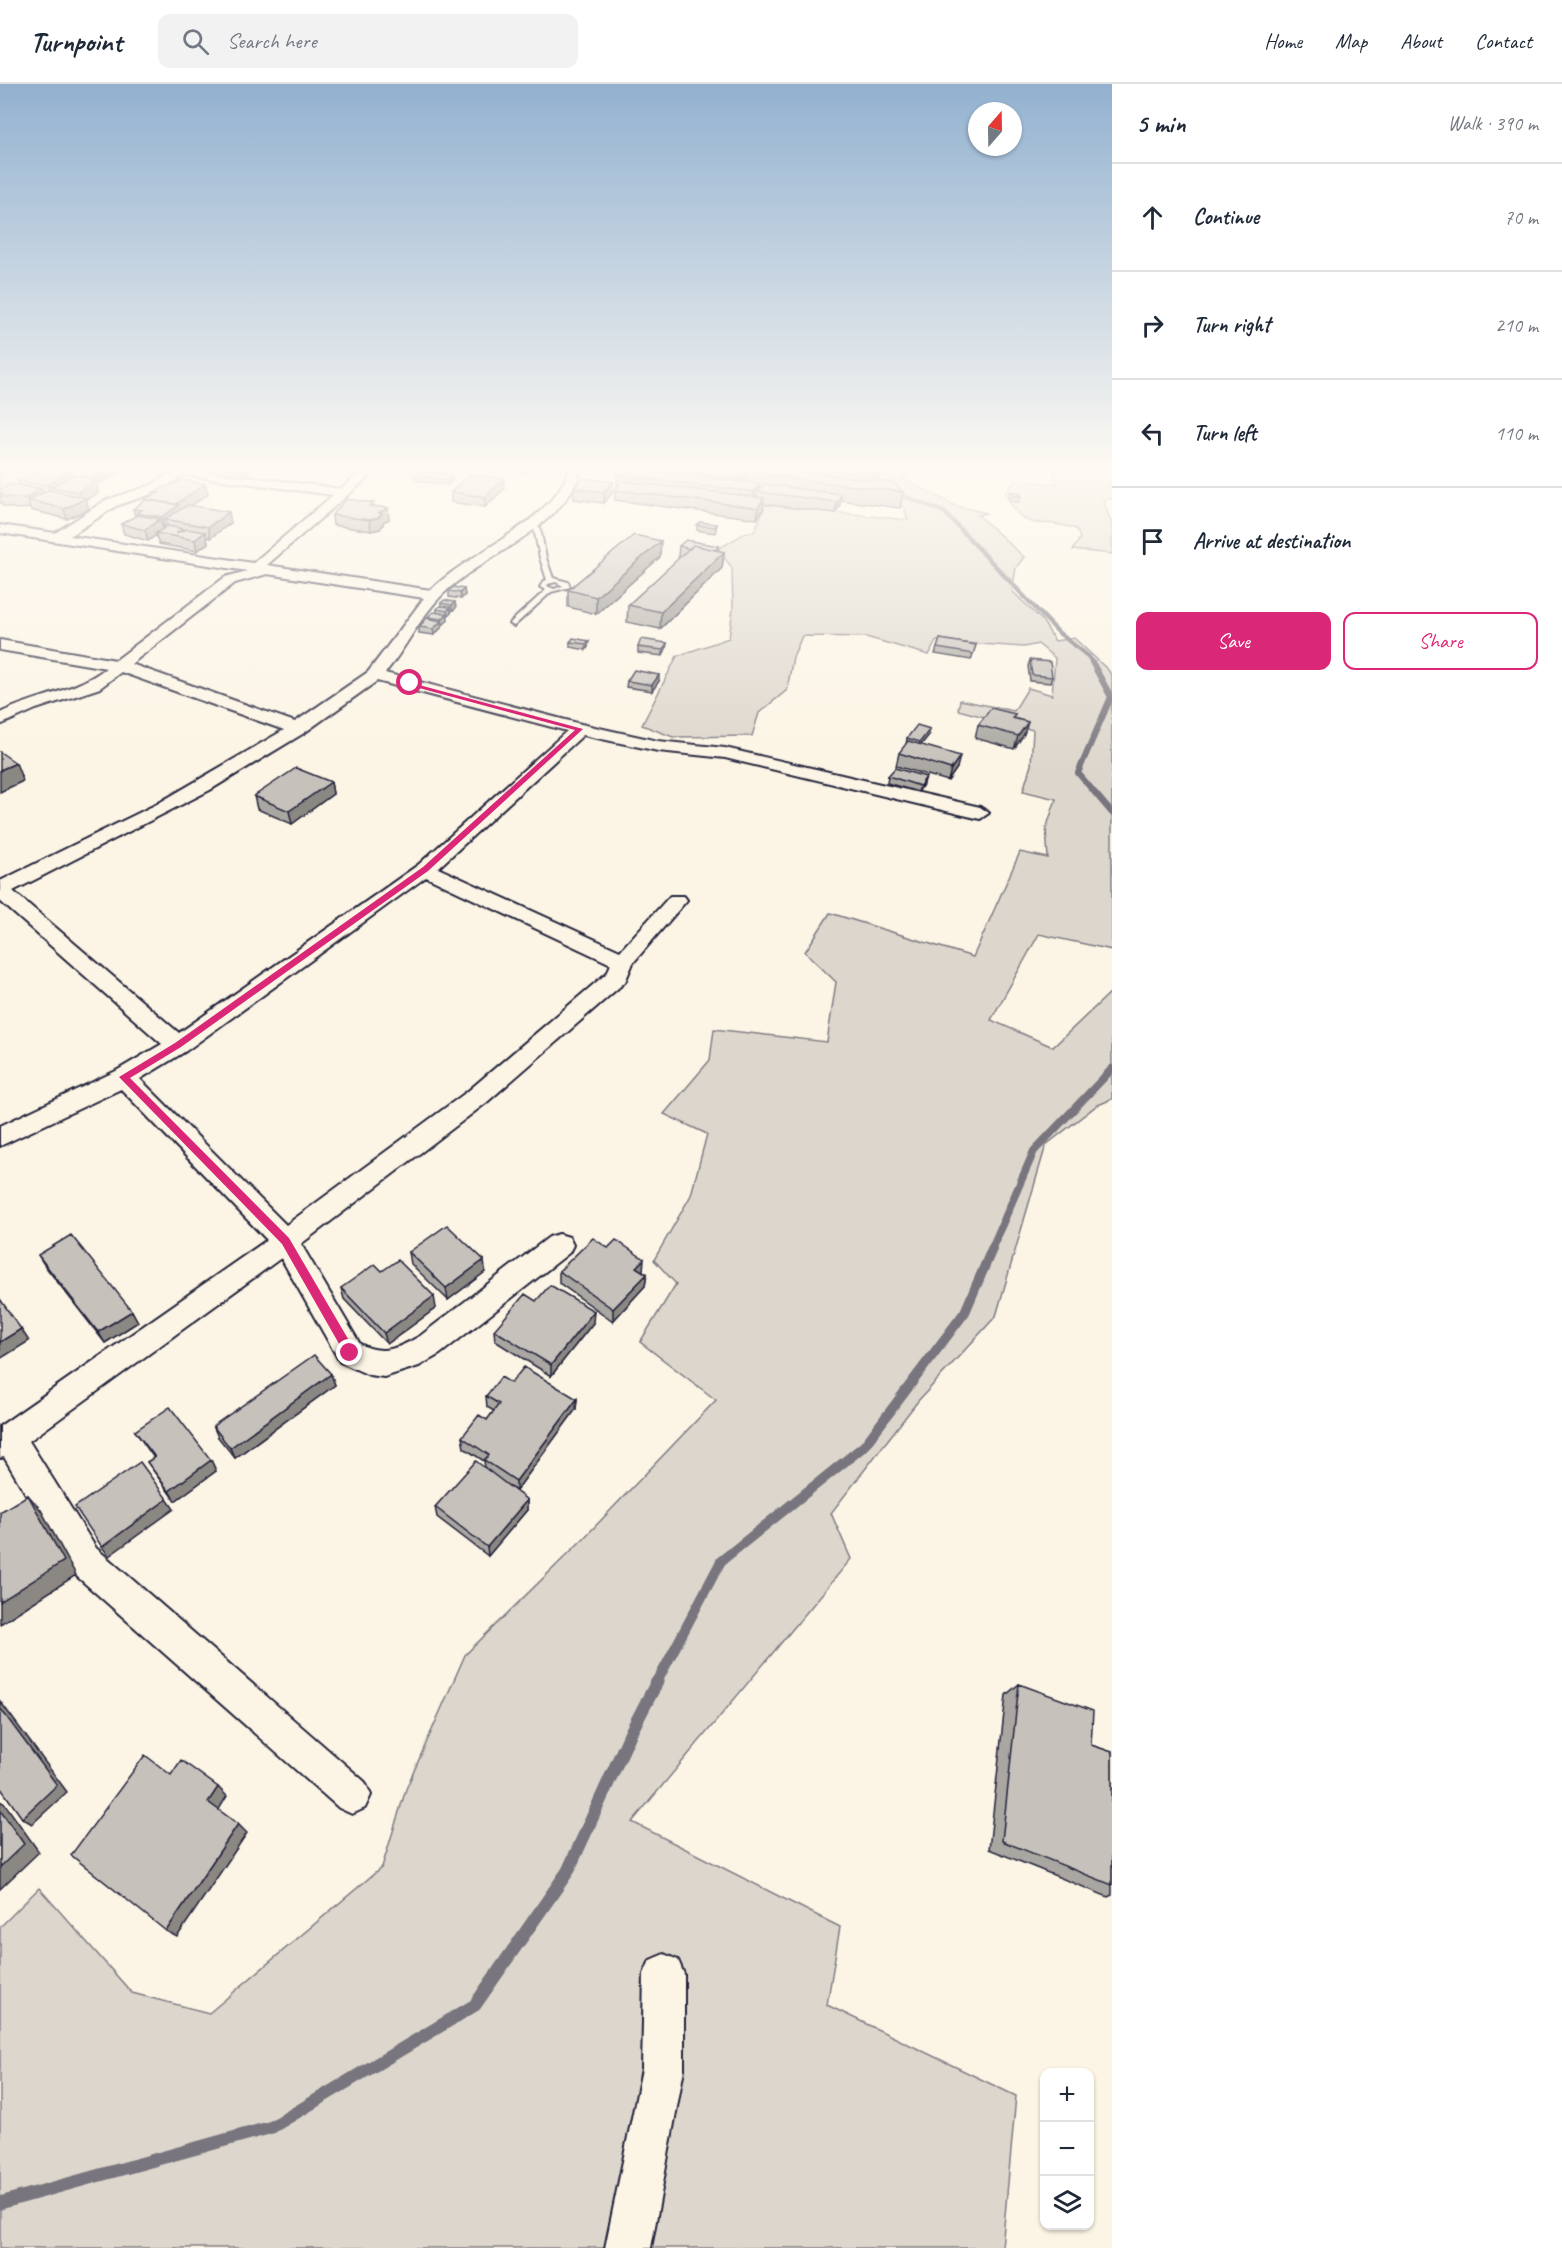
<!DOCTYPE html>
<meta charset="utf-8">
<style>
:root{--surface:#fff;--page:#f2f2f3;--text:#1f2937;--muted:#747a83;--line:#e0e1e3;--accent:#db2777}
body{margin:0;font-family:Caveat,sans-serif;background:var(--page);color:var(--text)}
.controls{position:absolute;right:18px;bottom:18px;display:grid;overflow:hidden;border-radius:12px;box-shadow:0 2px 4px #0004}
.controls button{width:54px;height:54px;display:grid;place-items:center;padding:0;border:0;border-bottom:2px solid var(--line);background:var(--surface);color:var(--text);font:30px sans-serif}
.compass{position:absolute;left:968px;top:18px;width:54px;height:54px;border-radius:50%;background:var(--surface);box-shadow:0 2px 4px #0004;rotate:20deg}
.stop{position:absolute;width:18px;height:18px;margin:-14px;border:4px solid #db2777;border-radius:50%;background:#fff}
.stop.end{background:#db2777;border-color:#fff;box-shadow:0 2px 6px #0008}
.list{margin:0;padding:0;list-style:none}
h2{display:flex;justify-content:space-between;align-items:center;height:78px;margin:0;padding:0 24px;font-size:26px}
h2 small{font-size:20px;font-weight:400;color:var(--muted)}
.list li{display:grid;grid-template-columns:39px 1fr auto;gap:18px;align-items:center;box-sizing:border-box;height:108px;padding:0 24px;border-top:2px solid var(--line)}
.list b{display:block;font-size:22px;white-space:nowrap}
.list em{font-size:20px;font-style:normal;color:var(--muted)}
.actions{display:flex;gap:12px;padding:18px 24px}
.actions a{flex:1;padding:14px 0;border:2px solid var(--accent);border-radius:12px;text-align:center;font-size:21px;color:var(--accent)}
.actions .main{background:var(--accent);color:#fff}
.icon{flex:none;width:33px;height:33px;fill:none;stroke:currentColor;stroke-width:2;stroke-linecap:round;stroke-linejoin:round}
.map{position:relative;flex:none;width:1112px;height:2164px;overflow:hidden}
header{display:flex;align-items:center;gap:36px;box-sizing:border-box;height:84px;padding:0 30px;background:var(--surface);border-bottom:2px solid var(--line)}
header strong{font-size:28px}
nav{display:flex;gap:33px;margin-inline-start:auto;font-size:21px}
.search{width:420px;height:54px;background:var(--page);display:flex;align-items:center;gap:15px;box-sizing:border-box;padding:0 21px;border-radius:12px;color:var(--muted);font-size:22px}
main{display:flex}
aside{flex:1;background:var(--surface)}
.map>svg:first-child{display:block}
</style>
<header>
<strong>Turnpoint</strong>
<div class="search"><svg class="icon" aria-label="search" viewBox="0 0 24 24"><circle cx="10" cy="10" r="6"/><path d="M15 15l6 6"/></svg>Search here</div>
<nav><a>Home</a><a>Map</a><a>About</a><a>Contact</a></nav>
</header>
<main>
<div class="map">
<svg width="1112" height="2164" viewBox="0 0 1112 2164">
<rect width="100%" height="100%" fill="#fcf5e5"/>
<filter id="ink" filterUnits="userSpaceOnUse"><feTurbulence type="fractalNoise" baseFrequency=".0167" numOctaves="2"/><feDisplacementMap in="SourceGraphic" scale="12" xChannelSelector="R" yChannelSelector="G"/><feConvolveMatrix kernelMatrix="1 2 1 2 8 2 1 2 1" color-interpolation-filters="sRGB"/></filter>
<g filter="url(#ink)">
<path fill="#dcd6cc" stroke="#7f7c84" stroke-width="1.5" d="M 0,383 L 62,383 L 0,417 Z
M 753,383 L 923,383 L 902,394 L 956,422 L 987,429 L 978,431 L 1024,473 L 1016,484 L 1012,507 L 1042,536 L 1055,557 L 1074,554 L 1109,587 L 1112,594 L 1112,866 L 1039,850 L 991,936 L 1053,963 L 1112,907 L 1112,1015 L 1096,1022 L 1046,1061 L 996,1232 L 918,1317 L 831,1429 L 851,1475 L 632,1738 L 840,1843 L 827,1921 L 1016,2012 L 1002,2164 L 0,2164 L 0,1843 L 39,1804 L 132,1909 L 209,1929 L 382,1783 L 406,1705 L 465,1571 L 583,1455 L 716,1316 L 640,1258 L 676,1200 L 654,1176 L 691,1111 L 707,1050 L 664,1030 L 710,976 L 714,945 L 827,958 L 836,898 L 805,868 L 830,829 L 973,873 L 1020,768 L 1048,774 L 1046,745 L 1056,715 L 1023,707 L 1031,681 L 1033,646 L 958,626 L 960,616 L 1014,627 L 1028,604 L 1052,611 L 1055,574 L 1038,560 L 1024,563 L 936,557 L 929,571 L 866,553 L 802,552 L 793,573 L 787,606 L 759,629 L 752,652 L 673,653 L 642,641 L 677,572 L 729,554 L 733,525 L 732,484 L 718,465 L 747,448 L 754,448 L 766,421 L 908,436 L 904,424 L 887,411 Z
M 1048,383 L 1112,383 L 1112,399 L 1106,401 L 1112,404 L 1112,415 L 1103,415 L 1112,441 L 1112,470 L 1073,466 L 1080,454 L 1076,445 C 1039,430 1028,455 1005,409 L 1015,397 L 1057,400 L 1053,385 Z"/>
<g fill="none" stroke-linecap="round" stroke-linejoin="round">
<path stroke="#78757e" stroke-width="4.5" d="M 875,398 L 871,391 L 891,383
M 894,408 L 944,428 L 1059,549 L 1089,573 L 1092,579"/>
<path stroke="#78757e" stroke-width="6" d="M 1092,578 L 1111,613 L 1078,689 L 1112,729"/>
<path stroke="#78757e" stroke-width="8" d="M 991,1166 L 1034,1067 L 1112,985"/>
<path stroke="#78757e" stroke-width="10" d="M 656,1600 L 721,1477 L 864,1362 L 965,1228 L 992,1165"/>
<path stroke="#78757e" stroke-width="13" d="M 0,2119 L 272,2043 L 475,1921 L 568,1787 L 632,1646 L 657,1598"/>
<g stroke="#22223b" stroke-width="4">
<path id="lane" d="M 531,438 L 540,444 L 546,474 L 553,494 L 568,498 L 570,503 L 551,508 L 514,542 L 510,540 L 511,538 L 546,506 L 540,503 L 544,497 L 547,496 L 540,474 L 534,445 L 528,440 ZM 556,498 L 563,502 L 554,505 L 547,502 L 548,500 Z"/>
</g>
<g stroke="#22223b" stroke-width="4">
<path id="street" d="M 179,383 L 341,405 L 367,383 L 380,383 L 267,481 L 431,506 C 472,465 553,440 570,383 L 582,383 C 564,447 486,467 442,511 C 419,534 406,564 385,589 L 581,640 L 658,657 L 725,664 L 980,723 L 989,729 L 980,735 L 725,674 L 658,667 L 583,651 L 438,784 L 620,867 L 670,812 L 684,812 L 687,816 L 633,879 L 625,898 L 486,1019 L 301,1160 L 360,1260 C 383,1272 399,1264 420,1252 L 549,1153 L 559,1150 L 569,1153 L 573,1161 L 569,1169 L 440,1270 L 419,1282 L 384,1293 L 369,1291 L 340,1278 L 281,1174 L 29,1357 L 96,1464 L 365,1698 L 371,1711 L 365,1724 L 352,1730 L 339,1724 L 72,1488 L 4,1373 L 0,1374 L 0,1342 L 267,1156 L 121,1005 L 0,1062 L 0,1042 L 116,987 L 162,960 L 0,817 L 0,797 L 157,720 L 284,646 L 121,588 L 100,604 L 36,625 L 0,641 L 0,629 C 34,612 75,608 106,584 L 0,566 L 0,556 L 116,576 L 225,493 L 247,487 L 0,449 L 0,441 L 55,449 L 106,416 L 152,401 ZM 184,391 L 333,411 L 253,479 L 70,452 L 116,422 L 160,407 ZM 267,490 L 424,514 L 368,588 L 295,638 L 131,580 L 235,499 ZM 377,597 L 567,647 L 418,781 L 179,949 L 13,807 L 210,706 L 304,649 ZM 426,793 L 611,880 L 607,889 L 468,1007 L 286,1141 L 140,995 L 186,967 Z
M 664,1870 L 678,1876 L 684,1890 L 684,1985 L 651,2164 L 605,2164 L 642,1985 L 644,1890 L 650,1876 Z"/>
</g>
<use href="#lane" fill="#fcf5e5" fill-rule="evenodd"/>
<use href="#street" fill="#fcf5e5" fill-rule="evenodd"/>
</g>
<path fill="#aaa6a1" stroke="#22223b" stroke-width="1.5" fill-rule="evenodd" d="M 213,383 L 254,383 L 245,392 L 214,388 Z
M 495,383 L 532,383 L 528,388 Z
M 635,383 L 858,383 L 880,393 L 879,397 L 903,408 L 900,424 L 840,416 L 840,421 L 835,429 L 763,420 L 763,425 L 757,435 L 615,416 L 615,406 L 619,402 L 617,401 L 617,391 L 635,384 ZM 745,392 L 747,392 L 747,398 L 743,398 Z
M 83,386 L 121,387 L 100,399 L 96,398 L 98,409 L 86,416 L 89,425 L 67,435 L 31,426 L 30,424 L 17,425 L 3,422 L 2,419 L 0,419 L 0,406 L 20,402 L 18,397 L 69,387 L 71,388 L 72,391 L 85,393 Z
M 415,391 L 452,396 L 447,401 L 415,396 Z
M 205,400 L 208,410 L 191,422 L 231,439 L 210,454 L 206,453 L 208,459 L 197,467 L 159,460 L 156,451 L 148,457 L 124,450 L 121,440 L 135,433 L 133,425 L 145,417 L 144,415 L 155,410 L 154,408 Z
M 574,404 L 612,409 L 604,419 L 574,415 Z
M 504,405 L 485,423 L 451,418 L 451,408 Z
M 1010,408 L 1021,412 L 1019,418 L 1010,417 L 1009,413 Z
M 374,422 L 389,435 L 383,438 L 383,441 L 380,445 L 371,447 L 333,441 L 332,431 Z
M 717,440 L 715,449 L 697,446 L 697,441 Z
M 679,462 L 719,462 L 718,467 L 724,468 L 722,484 L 660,545 L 627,538 L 628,521 L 680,474 L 678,473 Z
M 660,473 L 596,530 L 568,523 L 568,506 Z
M 464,505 L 465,511 L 461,515 L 449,513 L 449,507 Z
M 455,518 L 456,524 L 452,527 L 451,527 L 451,529 L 447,532 L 448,536 L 442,541 L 442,543 L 434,551 L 419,549 L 419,543 L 428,534 L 428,533 L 437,528 L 437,525 L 441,522 L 441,519 Z
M 940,555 L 976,561 L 971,576 L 935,570 Z
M 589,557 L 588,563 L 586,566 L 570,563 L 570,558 Z
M 667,559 L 666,564 L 663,572 L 638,569 L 638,563 Z
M 1030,576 L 1052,593 L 1050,599 L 1030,597 L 1028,582 Z
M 627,597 L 659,597 L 652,607 L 626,603 Z
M 1015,630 L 1013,634 L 1028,638 L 1024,650 L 1014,665 L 975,654 L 978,641 Z
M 929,651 L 921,661 L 957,684 L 948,697 L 896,682 L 899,669 L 906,661 L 907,654 Z
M 888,692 L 924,699 L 918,708 L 887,699 Z
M 331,698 L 333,710 L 292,740 L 257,725 L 254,712 Z
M 409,1168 L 484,1176 L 485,1188 L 448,1216 L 411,1180 Z
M 38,1171 L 132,1227 L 138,1238 L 105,1259 L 45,1182 Z
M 382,1187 L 436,1224 L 387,1260 L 344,1215 L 341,1204 Z
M 559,1187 L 643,1187 L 647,1190 L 645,1202 L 613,1237 L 559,1199 Z
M 536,1217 L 593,1239 L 551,1292 L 495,1257 L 494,1246 Z
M 331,1290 L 335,1301 L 235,1374 L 218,1353 L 213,1342 Z
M 511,1299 L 577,1315 L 576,1325 L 516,1407 L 508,1401 L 527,1416 L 527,1426 L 488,1472 L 437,1433 L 435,1423 L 485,1384 L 484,1377 L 464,1364 L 462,1353 L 487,1336 L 494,1327 L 487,1323 L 486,1312 Z
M 135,1347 L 211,1376 L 216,1387 L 175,1417 L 147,1378 L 154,1374 Z
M 1019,1600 L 1091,1661 L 1112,1668 L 1112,1811 L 1108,1813 L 989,1765 L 1006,1611 Z"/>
<path fill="#8b8783" stroke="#22223b" stroke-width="1.5" d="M 107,383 L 120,383 L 121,387 L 100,399 L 97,389 Z
M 243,383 L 254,383 L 245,392 Z
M 743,383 L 743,391 L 746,386 L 745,396 L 739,405 L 740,394 L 743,391 Z
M 68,384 L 69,389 L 71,388 L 74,398 L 51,403 L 53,410 L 50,412 L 47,401 Z
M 452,391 L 452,396 L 447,401 L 446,396 Z
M 95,395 L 98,405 L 97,406 L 98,409 L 86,416 L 89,425 L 67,435 L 64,425 L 81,417 L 78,408 L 90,398 Z
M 504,395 L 504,405 L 485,423 L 485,413 Z
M 613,398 L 612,409 L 604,419 L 604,408 Z
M 205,400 L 208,410 L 181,429 L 165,435 L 167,442 L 164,444 L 162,433 L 177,423 L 176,420 Z
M 759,400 L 757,410 L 752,419 L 754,408 Z
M 41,405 L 45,416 L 28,416 L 30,424 L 26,414 Z
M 841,410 L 840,421 L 835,429 L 837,418 Z
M 764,414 L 763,425 L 757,435 L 758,424 Z
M 388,424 L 389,435 L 383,438 L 383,441 L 380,445 L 371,447 L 369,436 L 379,429 Z
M 229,428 L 231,439 L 210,454 L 208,443 Z
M 160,435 L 163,446 L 156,449 L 156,451 L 148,457 L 145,446 Z
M 205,448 L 208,459 L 197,467 L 195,456 Z
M 661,457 L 660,473 L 596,530 L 596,513 Z
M 724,468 L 722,484 L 660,545 L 661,528 Z
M 464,505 L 465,511 L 461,515 L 460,509 Z
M 455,518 L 456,524 L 452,527 L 452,521 Z
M 450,523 L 451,529 L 448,532 L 447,527 Z
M 447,530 L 448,536 L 443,541 L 442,535 Z
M 441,537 L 442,543 L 434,551 L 433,545 Z
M 589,557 L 588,563 L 586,566 L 586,560 Z
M 667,559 L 666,564 L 663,572 L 663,566 Z
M 659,591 L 659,597 L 652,607 L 652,601 Z
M 1028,638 L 1024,650 L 1014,665 L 1018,652 Z
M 930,645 L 929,651 L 918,664 L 920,658 Z
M 960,672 L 957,684 L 948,697 L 951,685 Z
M 16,679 L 23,697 L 0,708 L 0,686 Z
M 926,693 L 924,699 L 918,708 L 920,702 Z
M 331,698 L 333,710 L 292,740 L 289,727 Z
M 644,1175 L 643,1187 L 635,1195 L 636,1183 Z
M 484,1176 L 485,1188 L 448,1216 L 446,1204 Z
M 647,1190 L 645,1202 L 613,1237 L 613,1225 Z
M 434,1212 L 436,1224 L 387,1260 L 384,1249 Z
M 132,1227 L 138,1238 L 105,1259 L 98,1248 Z
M 594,1227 L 593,1239 L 551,1292 L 551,1281 Z
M 21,1245 L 29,1257 L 0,1275 L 0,1258 Z
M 331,1290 L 335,1301 L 235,1374 L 230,1364 Z
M 577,1315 L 576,1325 L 516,1407 L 516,1397 Z
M 211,1376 L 216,1387 L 175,1417 L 169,1407 Z
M 28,1411 L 41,1426 L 76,1491 L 0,1540 L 0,1518 Z
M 167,1415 L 174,1425 L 109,1472 L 102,1463 Z
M 527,1416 L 527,1426 L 488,1472 L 487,1463 Z
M 0,1617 L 67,1708 L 32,1740 L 22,1734 L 0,1624 Z
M 218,1703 L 227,1712 L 218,1727 L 208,1718 Z
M 0,1717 L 5,1720 L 39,1768 L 0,1805 Z
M 238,1740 L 247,1749 L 177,1853 L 166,1847 Z"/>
<path fill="#c6c1bb" stroke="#22223b" stroke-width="1.5" d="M 44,383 L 68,384 L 66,386 L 71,388 L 47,401 L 18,397 Z
M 88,383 L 107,383 L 97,389 L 83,386 Z
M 624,383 L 625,383 L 759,400 L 754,408 L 617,391 Z
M 650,383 L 720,383 L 746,386 L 740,394 Z
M 752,383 L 766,383 L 894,399 L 903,408 L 748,389 Z
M 798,383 L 863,384 L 880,393 Z
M 421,386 L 452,391 L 446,396 L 415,391 Z
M 470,390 L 504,395 L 485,413 L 451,408 Z
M 73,391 L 95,395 L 90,398 L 95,398 L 78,408 L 51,403 Z
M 583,394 L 613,398 L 604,408 L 574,404 Z
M 182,396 L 205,400 L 176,420 L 144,415 L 159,409 L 154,408 Z
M 622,397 L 764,414 L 758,424 L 615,406 Z
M 11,400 L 41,405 L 26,414 L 14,414 L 0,412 L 3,410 L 0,409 L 0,406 Z
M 763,400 L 841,410 L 837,418 L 758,408 Z
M 49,406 L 86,414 L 64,425 L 28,416 Z
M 1010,408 L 1019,408 L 1021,412 L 1012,412 Z
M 347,415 L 374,419 L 370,422 L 388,424 L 379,429 L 382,430 L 378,434 L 369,436 L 332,431 Z
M 146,416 L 179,421 L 162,433 L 136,429 L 142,426 L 133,425 Z
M 188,421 L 229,428 L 208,443 L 165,435 Z
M 137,431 L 160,435 L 145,446 L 121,440 Z
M 700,438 L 717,440 L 715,443 L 697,441 Z
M 167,442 L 183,445 L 176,449 L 187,445 L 205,448 L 195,456 L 156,449 Z
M 634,451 L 661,457 L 596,513 L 568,506 Z
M 686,456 L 719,462 L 715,466 L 693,461 L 690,465 L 679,462 Z
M 693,461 L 724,468 L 661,528 L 628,521 Z
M 453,503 L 464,505 L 460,509 L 449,507 Z
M 444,516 L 455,518 L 452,521 L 441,519 Z
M 440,522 L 450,523 L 447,527 L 437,525 Z
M 433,528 L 447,530 L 442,535 L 428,533 Z
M 427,534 L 441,537 L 433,545 L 419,543 Z
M 573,554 L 589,557 L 586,560 L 570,558 Z
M 641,555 L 667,559 L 663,566 L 638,563 Z
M 940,555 L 976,561 L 973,570 L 937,564 Z
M 1030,576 L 1050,578 L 1052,593 L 1032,591 Z
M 634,586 L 659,591 L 652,601 L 627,597 Z
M 991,624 L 1015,630 L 1012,634 L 1028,638 L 1018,652 L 978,641 Z
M 917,641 L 930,645 L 920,658 L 907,654 Z
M 908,657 L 960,672 L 951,685 L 899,669 Z
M 0,668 L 16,679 L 0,686 Z
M 296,684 L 331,698 L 289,727 L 254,712 Z
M 895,684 L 926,693 L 920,702 L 888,692 Z
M 447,1141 L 484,1176 L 446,1204 L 409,1168 Z
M 71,1151 L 132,1227 L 98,1248 L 38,1171 Z
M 593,1154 L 608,1164 L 616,1156 L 644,1175 L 636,1183 L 647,1190 L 613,1225 L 559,1187 Z
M 398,1176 L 434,1212 L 384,1249 L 341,1204 L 375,1180 L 382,1187 Z
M 550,1201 L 594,1227 L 551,1281 L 494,1246 L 525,1210 L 536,1217 Z
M 0,1215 L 21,1245 L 0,1258 Z
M 314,1271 L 331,1290 L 230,1364 L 213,1342 Z
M 524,1283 L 577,1315 L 516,1397 L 484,1376 L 489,1371 L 462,1353 L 479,1331 L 487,1336 L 499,1320 L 486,1312 L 501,1293 L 511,1299 Z
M 170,1323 L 211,1376 L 169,1407 L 147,1378 L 155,1373 L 135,1347 Z
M 476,1377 L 527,1416 L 487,1463 L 435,1423 Z
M 140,1378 L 167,1415 L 102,1463 L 75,1423 Z
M 28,1411 L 64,1477 L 0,1518 L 0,1428 Z
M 1019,1600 L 1093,1627 L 1091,1661 L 1112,1668 L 1112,1801 L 1002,1757 Z
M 0,1624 L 57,1701 L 22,1734 L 0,1703 Z
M 145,1671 L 171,1691 L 181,1676 L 218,1703 L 208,1718 L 238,1740 L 166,1847 L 71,1771 Z
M 0,1726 L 24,1760 L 0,1783 Z"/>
</g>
<linearGradient id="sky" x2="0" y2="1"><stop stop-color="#92b1d0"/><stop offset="0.56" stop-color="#fefaf3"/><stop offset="1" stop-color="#fefaf3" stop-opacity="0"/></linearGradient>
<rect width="1112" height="686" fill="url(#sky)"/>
<path fill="#db2777" d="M 408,598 L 583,645 L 428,787 L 181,963 L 130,994 L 289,1154 L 354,1265 L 354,1272 L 346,1272 L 282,1160 L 119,993 L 175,959 L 423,783 L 575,646 L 408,601 Z"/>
</svg>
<div class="controls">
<button>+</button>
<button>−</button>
<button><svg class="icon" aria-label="layers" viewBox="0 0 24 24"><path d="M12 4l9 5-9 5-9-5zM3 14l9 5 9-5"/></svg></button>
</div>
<svg class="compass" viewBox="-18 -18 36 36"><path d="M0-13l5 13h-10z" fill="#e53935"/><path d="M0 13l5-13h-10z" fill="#747a83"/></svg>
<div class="stop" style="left:410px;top:599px"></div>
<div class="stop end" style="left:350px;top:1269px"></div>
</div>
<aside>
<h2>5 min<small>Walk · 390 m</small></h2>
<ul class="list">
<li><svg class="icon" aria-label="ahead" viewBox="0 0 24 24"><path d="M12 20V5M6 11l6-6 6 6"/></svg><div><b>Continue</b></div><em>70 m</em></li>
<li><svg class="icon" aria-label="right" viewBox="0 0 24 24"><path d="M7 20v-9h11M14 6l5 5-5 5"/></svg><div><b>Turn right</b></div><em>210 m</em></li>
<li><svg class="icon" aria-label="left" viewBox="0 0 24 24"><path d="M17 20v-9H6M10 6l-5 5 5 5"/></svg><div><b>Turn left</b></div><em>110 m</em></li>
<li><svg class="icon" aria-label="arrive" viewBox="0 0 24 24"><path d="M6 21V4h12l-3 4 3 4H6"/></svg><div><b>Arrive at destination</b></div></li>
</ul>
<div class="actions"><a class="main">Save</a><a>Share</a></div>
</aside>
</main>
